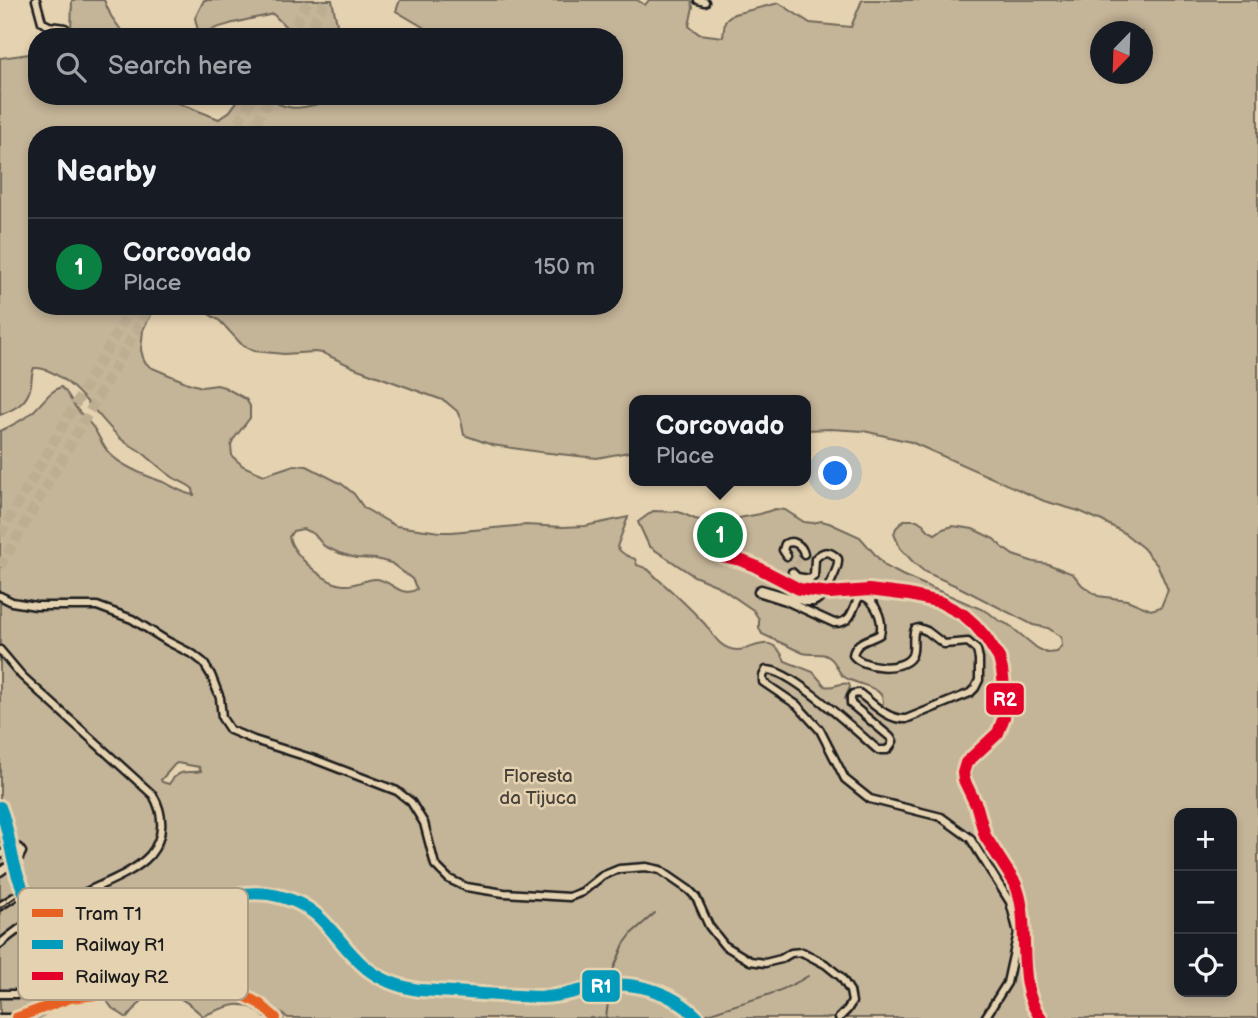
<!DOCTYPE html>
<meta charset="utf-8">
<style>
:root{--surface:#171b24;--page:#20242c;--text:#f1f3f6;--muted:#9ea1a6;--line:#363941;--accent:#0b8043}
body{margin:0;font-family:"Balsamiq Sans",sans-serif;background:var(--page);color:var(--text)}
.controls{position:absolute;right:21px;bottom:21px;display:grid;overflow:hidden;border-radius:14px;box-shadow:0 4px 10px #0003}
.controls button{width:63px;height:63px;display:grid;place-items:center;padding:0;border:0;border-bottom:2px solid var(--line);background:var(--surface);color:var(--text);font:35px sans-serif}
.compass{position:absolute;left:1090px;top:21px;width:63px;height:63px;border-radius:50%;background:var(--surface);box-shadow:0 4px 10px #0003;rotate:203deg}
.you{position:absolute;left:836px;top:474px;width:24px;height:24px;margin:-18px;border:5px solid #fff;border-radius:50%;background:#1a73e8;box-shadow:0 0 0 10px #1a73e833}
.badge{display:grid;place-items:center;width:46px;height:46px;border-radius:50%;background:var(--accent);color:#fff;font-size:23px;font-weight:700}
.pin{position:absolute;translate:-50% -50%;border:4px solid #fff;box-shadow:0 2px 7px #0006}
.popup{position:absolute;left:629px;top:395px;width:182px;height:91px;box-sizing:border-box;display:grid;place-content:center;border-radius:14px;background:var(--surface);filter:drop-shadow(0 2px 5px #0005);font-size:23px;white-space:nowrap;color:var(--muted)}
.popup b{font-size:26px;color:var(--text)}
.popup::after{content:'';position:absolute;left:50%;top:100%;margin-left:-14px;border:14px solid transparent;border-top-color:var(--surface)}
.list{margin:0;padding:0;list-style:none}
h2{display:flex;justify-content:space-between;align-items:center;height:91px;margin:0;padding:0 28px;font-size:30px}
h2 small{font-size:23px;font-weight:400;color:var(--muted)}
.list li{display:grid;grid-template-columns:46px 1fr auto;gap:21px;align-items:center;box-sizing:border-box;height:98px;padding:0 28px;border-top:2px solid var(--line)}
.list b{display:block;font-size:26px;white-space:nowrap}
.list p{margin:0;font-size:23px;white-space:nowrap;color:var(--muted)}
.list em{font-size:23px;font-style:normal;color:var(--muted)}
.icon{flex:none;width:38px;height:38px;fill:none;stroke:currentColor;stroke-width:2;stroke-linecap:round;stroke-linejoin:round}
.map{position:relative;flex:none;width:1258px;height:1018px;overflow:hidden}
.search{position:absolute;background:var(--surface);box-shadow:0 4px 10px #0003;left:28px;top:28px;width:595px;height:77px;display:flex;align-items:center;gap:18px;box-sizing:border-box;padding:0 24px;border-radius:28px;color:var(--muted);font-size:26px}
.panel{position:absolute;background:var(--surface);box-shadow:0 4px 10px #0003;left:28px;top:126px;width:595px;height:189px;border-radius:28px}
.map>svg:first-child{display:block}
</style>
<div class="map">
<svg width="1258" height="1018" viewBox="0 0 1258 1018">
<rect width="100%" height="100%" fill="#e5d2b0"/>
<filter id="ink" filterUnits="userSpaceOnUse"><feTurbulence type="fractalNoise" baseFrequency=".0143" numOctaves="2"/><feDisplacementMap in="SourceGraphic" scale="14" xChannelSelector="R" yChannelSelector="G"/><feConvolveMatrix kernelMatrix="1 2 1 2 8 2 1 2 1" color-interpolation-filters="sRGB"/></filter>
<g filter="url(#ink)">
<path fill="#c4b498" stroke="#70685a" stroke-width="2" fill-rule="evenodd" d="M 72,0 L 104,0 L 111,16 L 126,37 L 73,37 L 71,33 Z
M 204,0 L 332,0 L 339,34 L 342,37 L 296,37 L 273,14 C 248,20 222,24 199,35 L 195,18 Z
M 400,0 L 637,0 L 645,5 L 649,0 L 691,0 L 693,7 L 689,26 L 699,34 L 723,37 L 725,21 L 734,14 L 779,3 L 810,23 L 851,27 L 862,0 L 1258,0 L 1258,1018 L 288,1018 L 279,1011 L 273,1018 L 265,1018 C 245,996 226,1006 203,1016 C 178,994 177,994 145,997 L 127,1018 L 112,1008 L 103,995 L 76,998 L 39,1018 L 0,1018 L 0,431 C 11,426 21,421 30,414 C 41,406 48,391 61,387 C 69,393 71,402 77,409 C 83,417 90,422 95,430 C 100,438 103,447 110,454 C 123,467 146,476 163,482 C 173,486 183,494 194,495 L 193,489 C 188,484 181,482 174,478 C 163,471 154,462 144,454 C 137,448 128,445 121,439 C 100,420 65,366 34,368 C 31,374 32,378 31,385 C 28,403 15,409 0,415 L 0,58 L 37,53 L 37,96 L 160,96 L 219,119 L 230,111 L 241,96 L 268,96 C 283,111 299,109 318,104 L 322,96 L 614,96 L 614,37 L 440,37 L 396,11 ZM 1100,32 L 1142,32 L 1142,74 L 1100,74 ZM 37,135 L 614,135 L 614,306 L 196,306 L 220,321 L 243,346 L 254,351 L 284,354 L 314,352 L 323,353 L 355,368 L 445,401 L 457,411 L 461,420 L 464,435 L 492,445 L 540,452 L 597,458 L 634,451 L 634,400 L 806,400 L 806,430 L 830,429 L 864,431 L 911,442 L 1044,501 L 1079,511 L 1102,521 L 1123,532 L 1143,548 L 1158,566 L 1168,590 L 1161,607 L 1151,610 L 1127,600 L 1098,596 L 1082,585 L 1073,574 L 1048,564 L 1034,562 L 1013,555 L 1002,547 L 994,539 L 973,529 L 953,526 L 943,529 L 935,534 L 929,531 L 923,524 L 917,520 L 904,520 L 896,528 L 894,534 L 900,548 L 914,563 L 925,572 L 961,588 L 1033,625 L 1048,628 L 1061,637 L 1062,645 L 1057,652 L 1047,653 L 1037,648 L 1009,625 L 998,620 L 988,612 L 902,575 L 885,566 L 860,537 L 829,523 L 821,521 L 813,523 L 804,522 L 785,510 L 775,509 L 760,514 L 713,523 L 695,519 L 679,512 L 653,511 L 638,522 L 649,546 L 694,576 L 718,586 L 753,610 L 759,619 L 759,628 L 762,634 L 803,653 C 811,655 819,653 825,655 C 836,659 836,670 843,676 C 855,686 889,685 882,707 L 856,696 L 852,698 L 849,705 L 845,699 L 850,687 L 849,684 C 840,681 834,689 825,686 L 813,672 L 785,661 C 768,621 746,666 720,643 C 713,637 709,628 703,622 C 689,607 674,593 659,580 C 655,577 651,571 647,569 C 644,567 640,566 637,565 L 635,559 C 627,556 622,554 617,547 L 618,544 L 628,517 L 585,526 L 563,527 L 526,525 L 452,532 L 440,532 L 396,526 L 364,508 L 354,494 L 342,484 L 307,466 L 294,465 L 264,475 L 243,466 L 232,456 L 231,445 L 233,440 L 250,418 L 250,406 L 246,399 L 224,387 L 217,385 L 202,387 L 188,383 L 150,367 L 144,361 L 141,350 L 143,330 L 151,313 L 157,306 L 37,306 ZM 303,529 L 314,534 L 324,546 L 339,553 L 356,558 L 376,559 L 391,563 L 412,579 L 417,589 C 402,599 392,581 377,579 C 367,578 356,586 345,585 C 326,585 293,555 289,537 L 293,531 ZM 177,763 L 199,767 L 201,771 C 192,774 183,769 176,776 C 173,778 171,781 169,784 L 162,782 L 161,780 L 175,764 ZM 1179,813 L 1232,813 L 1232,992 L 1179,992 Z"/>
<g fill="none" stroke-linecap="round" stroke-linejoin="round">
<path stroke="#665f53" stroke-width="2" d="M 606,1018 L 609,995 L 608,982 L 624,944 L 633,932 L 655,913
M 697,1018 C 734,1003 773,998 808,976"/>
<path stroke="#bdae92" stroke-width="6" stroke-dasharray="6 3" stroke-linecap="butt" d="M 792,572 L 792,569 L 802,558 L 804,554"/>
<path stroke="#bdae92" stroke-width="10" stroke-dasharray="10 5" stroke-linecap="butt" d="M 288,37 L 309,0
M 305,37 L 326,0
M 231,135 L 254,96
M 249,135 L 271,96
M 0,535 L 132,306
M 0,567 L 150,306"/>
<g stroke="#1c1c1c" stroke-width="11">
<path id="minor" d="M 36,0 L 42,22 L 49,26 L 65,28
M 698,0 L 705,2
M 787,556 L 783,550 L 785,544 C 793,539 802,545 804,554
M 792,572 L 797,577 L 810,579 L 814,576 L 815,559 C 823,550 830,550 838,559 C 839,568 826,595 817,600 C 813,603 811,602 806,602 L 761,589 L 759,590 L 758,592 L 786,601 L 834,623 C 854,623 851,609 860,596 C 875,597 884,621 880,634 C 869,641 856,640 853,655 C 862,668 901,672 911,657 C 916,650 911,638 915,629 L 919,628 L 927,631 L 944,644 L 968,642 L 977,650 L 979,659 L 979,680 L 975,688 L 970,693 L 906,719 C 887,720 874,704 859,693 L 853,694 L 851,697 L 851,704 L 890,737 L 893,741 L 890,747 L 887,750 L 878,750 C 858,733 790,668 766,670 L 763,676 L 763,682 L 797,705 L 820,730 L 845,779 L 870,799 L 941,817 L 970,838 L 1010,902 L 1018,933 L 1007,983 L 985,1018
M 0,596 L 12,602 L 36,606 L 97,606 L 132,619 L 167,641 L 194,655 L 203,662 L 211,675 L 220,698 L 222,718 L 230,730 L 254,740 L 314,759 L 397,791 L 411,802 L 424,823 L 435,865 L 449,879 L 466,887 L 504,893 L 569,897 L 582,892 L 602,876 L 619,869 L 646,867 L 660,870 L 689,890 L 696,897 L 709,926 L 724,945 L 750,961 L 765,963 L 781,959 L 791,953 L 802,952 L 825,964 L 841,977 L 850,991 L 852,1002 L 847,1010 L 839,1018
M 0,650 L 22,676 L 153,795 C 164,814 165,837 150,855 C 134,873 104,883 84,893 C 54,907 25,922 0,944
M 0,855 L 15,846 L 19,848 L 22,852 L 19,858 L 0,872
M 0,906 L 22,892
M 0,994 L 20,994 L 63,983 L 156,974 L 213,983
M 0,1018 L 14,1018 L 70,997 L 130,990 L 229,985 L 259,1002 L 279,1018"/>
</g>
<use href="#minor" stroke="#e5d2b0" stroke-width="6"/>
<path stroke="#1c1c1c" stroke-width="2" d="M 0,908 L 20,894
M 607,985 L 609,985
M 16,1018 L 70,998 L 131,991 L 228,987 L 260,1004 L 276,1018"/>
<path stroke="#1c1c1c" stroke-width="2" stroke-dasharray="10 5" stroke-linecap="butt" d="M 606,985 L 607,985"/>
<g stroke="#e5d2b0" stroke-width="18">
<path id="rail-1" d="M 0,807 C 7,824 9,841 13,859 C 18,881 28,903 40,922 C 47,933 67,944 81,946 C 85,947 91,946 96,945 C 120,944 142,943 164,932 C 182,922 199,907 219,900 C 239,893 261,891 282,897 C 326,909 335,942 366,968 C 381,980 400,987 419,990 C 460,992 501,996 542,997 C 561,997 577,991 595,987 C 631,979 672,991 698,1018"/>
</g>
<g stroke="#e5d2b0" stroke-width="18">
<path id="rail-2" d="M 722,556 L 740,560 L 755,566 L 799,589 L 830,593 L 869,590 L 909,595 L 940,602 L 964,615 L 975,625 L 986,638 L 999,658 L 1002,670 L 1005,693 L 1004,717 L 998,733 L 966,763 L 963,773 L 964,780 L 977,807 L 985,836 L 1015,883 C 1033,924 1013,983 1041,1018"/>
</g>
<use href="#rail-1" stroke="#039bbc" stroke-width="12"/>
<use href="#rail-2" stroke="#e4002b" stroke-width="12"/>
<g stroke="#e5d2b0" stroke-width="16">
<path id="tram-1" d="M 16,1018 L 70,998 L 131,991 L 228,987 L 260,1004 L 276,1018"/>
</g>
<use href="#tram-1" stroke="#e76122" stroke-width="10"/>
</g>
</g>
<g text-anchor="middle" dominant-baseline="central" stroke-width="5" stroke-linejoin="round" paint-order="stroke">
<g font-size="19" fill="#46423b" stroke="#e5d2b0">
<text x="538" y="776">Floresta<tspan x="538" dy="22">da Tijuca</tspan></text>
</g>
</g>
<rect x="18" y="888" width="230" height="112" rx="10" fill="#e5d2b0" stroke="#a99b84" stroke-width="2"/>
<rect x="32" y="909" width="31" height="8" fill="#e76122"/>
<rect x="32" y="940" width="31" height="9" fill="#039bbc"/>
<rect x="32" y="972" width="31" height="8" fill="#e4002b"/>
<g font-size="19" fill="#1c1c1c">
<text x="75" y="920">Tram T1</text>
<text x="75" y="951">Railway R1</text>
<text x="75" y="983">Railway R2</text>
</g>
<g stroke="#e5d2b0" stroke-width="2.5">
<rect x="985" y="682" width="40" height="34" rx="7" fill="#e4002b"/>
<rect x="581" y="969" width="40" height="34" rx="7" fill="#039bbc"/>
</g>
<g font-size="19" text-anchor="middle" font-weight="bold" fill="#fff">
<text x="1005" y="706">R2</text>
<text x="601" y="993">R1</text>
</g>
</svg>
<div class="controls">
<button>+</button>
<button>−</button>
<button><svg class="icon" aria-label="locate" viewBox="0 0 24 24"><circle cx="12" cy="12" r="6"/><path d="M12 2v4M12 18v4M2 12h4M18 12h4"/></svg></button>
</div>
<svg class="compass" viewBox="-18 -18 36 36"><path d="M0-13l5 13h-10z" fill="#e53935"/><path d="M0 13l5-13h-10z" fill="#9ea1a6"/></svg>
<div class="you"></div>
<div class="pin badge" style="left:720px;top:535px">1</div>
<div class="popup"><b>Corcovado</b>Place</div>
<div class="search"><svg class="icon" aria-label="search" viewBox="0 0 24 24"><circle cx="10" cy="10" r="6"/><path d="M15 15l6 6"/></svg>Search here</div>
<section class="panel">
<h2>Nearby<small></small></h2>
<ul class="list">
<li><span class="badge">1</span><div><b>Corcovado</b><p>Place</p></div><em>150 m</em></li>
</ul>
</section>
</div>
